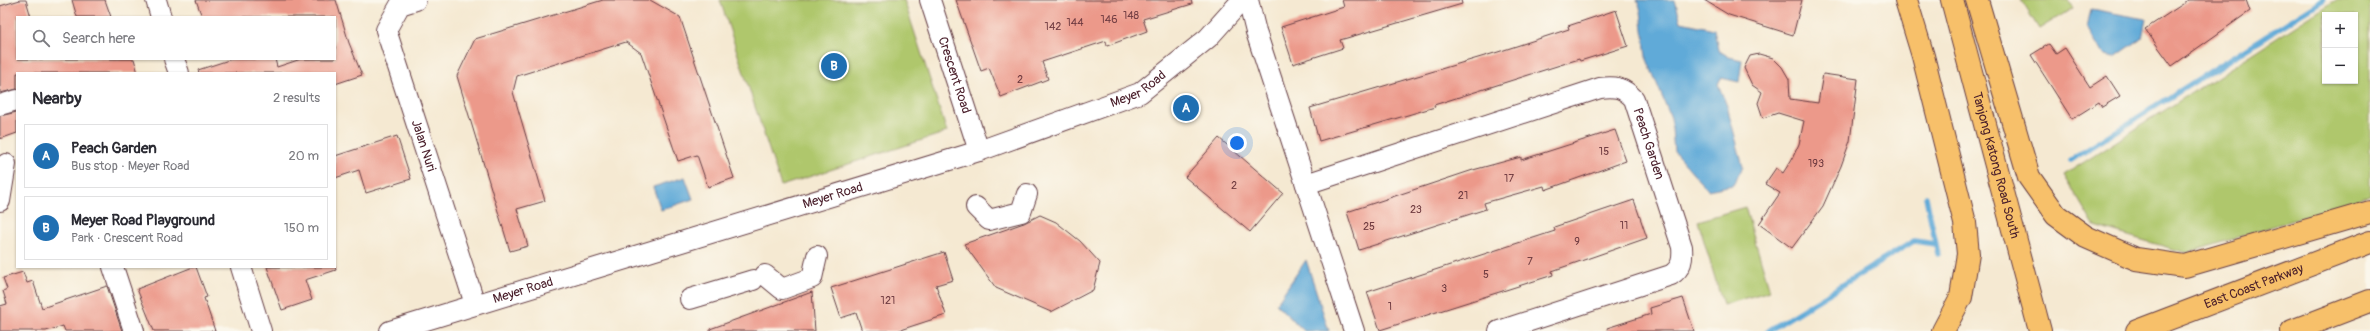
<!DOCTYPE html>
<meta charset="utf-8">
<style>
:root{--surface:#fff;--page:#f2f2f3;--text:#2b2b33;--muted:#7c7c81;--line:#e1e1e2;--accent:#1f6fb2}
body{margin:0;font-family:Pangolin,sans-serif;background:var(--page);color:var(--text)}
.controls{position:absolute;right:12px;top:12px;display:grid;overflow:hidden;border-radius:0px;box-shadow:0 1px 3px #0004}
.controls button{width:36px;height:36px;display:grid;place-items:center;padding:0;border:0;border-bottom:1px solid var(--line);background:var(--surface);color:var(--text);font:20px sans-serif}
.you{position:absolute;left:1237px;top:143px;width:14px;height:14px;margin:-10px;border:3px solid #fff;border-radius:50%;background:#1a73e8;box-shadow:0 0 0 6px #1a73e833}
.badge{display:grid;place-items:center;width:26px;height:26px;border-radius:50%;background:var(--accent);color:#fff;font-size:13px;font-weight:700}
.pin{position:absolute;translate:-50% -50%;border:2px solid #fff;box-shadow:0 1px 4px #0006}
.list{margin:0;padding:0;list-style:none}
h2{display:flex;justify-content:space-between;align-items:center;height:52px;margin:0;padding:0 16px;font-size:17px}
h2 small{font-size:13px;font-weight:400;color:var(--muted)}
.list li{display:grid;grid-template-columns:26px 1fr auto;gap:12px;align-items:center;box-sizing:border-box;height:64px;margin:0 8px 8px;padding:0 8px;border:1px solid var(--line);border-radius:0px}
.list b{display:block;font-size:15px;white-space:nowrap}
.list p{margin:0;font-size:13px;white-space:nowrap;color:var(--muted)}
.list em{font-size:13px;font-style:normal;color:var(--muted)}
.icon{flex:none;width:22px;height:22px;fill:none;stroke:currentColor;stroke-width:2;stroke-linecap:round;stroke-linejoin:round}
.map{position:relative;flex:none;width:2370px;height:331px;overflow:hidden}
.search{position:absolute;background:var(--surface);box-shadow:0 1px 3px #0004;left:16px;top:16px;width:320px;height:44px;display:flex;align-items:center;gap:10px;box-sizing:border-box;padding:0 14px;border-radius:0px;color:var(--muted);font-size:15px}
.panel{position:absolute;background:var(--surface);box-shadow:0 1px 3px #0004;left:16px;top:72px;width:320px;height:196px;border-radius:0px}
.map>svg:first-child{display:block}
</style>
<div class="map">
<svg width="2370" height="331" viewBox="0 0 2370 331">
<rect width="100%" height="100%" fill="#fbf7ec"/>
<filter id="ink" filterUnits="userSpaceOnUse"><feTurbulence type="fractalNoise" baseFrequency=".025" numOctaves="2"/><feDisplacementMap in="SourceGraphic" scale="8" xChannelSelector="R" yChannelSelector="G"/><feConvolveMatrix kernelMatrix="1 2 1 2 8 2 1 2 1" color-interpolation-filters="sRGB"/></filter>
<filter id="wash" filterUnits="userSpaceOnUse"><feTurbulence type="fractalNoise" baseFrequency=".012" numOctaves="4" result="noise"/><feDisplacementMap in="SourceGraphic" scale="16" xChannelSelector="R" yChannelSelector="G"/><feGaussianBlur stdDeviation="0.9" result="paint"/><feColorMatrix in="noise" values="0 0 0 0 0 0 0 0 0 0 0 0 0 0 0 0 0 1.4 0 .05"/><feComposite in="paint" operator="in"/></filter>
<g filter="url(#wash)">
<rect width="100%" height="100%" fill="#f5e9d2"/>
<path fill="#afc76c" stroke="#7c734c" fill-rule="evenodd" d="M 720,0 L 904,0 L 947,132 L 781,186 Z
M 2021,0 L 2068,0 L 2073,8 L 2039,29 Z
M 2336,0 L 2370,0 L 2370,196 L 2187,253 L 2094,226 L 2064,175 ZM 2325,15 L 2355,15 L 2355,81 L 2325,81 Z
M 1745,207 L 1770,291 L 1723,305 L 1698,221 Z"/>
<path fill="#60aad8" stroke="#556482" d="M 1637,0 L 1675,0 L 1681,22 L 1714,29 L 1718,50 L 1729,57 L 1742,60 L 1739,82 L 1721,78 L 1718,84 L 1727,106 L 1743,167 L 1733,185 L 1708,190 L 1674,151 L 1671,118 L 1646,57 L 1641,11 Z
M 2091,9 L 2146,19 L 2142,38 L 2115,57 L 2105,55 L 2087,27 Z
M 685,177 L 693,199 L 661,210 L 653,187 Z
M 1306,260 L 1329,331 L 1304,331 L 1276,304 Z"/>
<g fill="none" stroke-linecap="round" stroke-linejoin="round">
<path stroke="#60aad8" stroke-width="5.5" d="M 2071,160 L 2323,0
M 1926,197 L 1938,254
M 1768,331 L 1914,241 L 1935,244"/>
</g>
<g id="blocks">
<path fill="#ec998a" d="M 20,0 L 26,0 L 31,17 L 17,17 L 17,59 L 134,59 L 138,73 L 17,73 L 17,89 L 0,93 L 0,6 Z
M 72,0 L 105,0 L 111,17 L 77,17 Z
M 196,0 L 336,0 L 349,43 L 362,75 L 335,84 L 335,73 L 199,73 L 198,70 L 232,59 L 275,59 L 277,67 L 301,59 L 335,59 L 335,17 L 202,17 Z
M 603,0 L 650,0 L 680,17 L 734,178 L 708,187 L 697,155 L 678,161 L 641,53 L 626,42 L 517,76 L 513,92 L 545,201 L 517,209 L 528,246 L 510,251 L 457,76 L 475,39 Z
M 956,0 L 1191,0 L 1192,4 L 1143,19 L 1147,31 L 1107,46 L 1106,41 L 1042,62 L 1048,79 L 1001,97 L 989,68 L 981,71 Z
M 1342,0 L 1461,0 L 1462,4 L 1340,40 L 1343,48 L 1293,64 L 1281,27 L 1344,7 Z
M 1704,0 L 1802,0 L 1793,35 L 1729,15 Z
M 2189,0 L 2246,0 L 2250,11 L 2172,66 L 2145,29 Z
M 1616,10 L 1628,46 L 1580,61 L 1579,59 L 1434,105 L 1435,107 L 1319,141 L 1310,108 L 1498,52 L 1569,29 L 1568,26 Z
M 2049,44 L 2056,54 L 2065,48 L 2090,87 L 2107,76 L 2120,96 L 2102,107 L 2099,102 L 2072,119 L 2031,55 Z
M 1759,54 L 1773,58 L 1782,67 L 1789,79 L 1790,99 L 1818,103 L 1823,74 L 1858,79 L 1850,141 L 1841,166 L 1823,206 L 1792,248 L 1759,224 L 1780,193 L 1765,184 L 1776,168 L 1783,173 L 1792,159 L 1799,144 L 1804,121 L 1778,113 L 1763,118 L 1758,103 L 1762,92 L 1752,85 L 1744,68 L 1750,56 Z
M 17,112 L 17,133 L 0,139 L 0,116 Z
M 1615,130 L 1626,161 L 1545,190 L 1544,186 L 1484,203 L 1486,209 L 1359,250 L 1347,212 L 1473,170 L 1521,157 L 1521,160 Z
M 397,136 L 411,179 L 366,193 L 359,170 L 335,178 L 335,156 Z
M 1219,138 L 1283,193 L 1250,232 L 1185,177 Z
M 1634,200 L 1647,238 L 1552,271 L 1553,275 L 1380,330 L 1367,292 L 1555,231 L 1554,227 Z
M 1040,215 L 1056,222 L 1080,241 L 1100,263 L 1093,290 L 1051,312 L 996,288 L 964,244 L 1024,223 Z
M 944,252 L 953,280 L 936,285 L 946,315 L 897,331 L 862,331 L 856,313 L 841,318 L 831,288 Z
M 193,267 L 196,267 L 207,297 L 204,298 L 215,331 L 154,331 L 137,289 Z
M 267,267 L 335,267 L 336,270 L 305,280 L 312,300 L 282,310 Z
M 23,272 L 27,283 L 33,281 L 42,308 L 107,286 L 122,331 L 65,331 L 63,326 L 46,331 L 0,331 L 0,306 L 7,304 L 3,291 L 7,289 L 3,278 Z
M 812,292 L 815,331 L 710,331 L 710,329 Z
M 1683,298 L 1694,331 L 1608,331 L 1607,328 L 1651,314 L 1650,308 Z"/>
</g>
</g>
<g filter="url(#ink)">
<use href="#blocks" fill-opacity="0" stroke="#643d44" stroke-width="1"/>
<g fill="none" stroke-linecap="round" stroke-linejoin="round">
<g stroke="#643d44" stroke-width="22">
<g id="minor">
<path d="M 156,0 L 161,17"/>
<path id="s1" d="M 416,0 L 400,5 L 386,30 L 475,304"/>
<path id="s2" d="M 930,0 L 979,151"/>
<path d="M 1248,0 L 1256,32 L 1354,331"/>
<path d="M 174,59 L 179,73"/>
<path d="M 0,105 L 17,100"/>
<path id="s3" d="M 1306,184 L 1600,88 C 1615,86 1623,87 1634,99 L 1682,247 C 1683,259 1682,268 1671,275 L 1499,331"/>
<path d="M 0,201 L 6,164"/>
<path d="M 976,207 L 989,220 L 1021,212 L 1027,194"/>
<path d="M 113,267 L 134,331"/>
<path d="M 241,267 L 261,331"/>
<path d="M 765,275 L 782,289 L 812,278 L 817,256"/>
<path d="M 690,299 L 753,280"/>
<path id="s4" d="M 390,331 L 979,151 L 1140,93 L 1208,38 L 1242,0"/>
</g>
</g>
<g stroke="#643d44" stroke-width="24">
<g id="major">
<path id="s5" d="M 1952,0 L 2040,331"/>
</g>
</g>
<g stroke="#643d44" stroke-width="24">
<g id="highway">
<path d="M 1906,0 L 1923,56 L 1965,223 L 1968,254 L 1961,297 L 1943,331"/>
<path d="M 1977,0 L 2029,177 L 2056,215 L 2086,237 L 2136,259 L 2185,266 L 2370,212"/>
<path id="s6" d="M 2137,331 L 2370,242"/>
<path d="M 2292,331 L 2370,301"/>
</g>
</g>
<use href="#minor" stroke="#fff" stroke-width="20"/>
<use href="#major" stroke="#f7c06b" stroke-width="22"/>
<use href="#highway" stroke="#f7c06b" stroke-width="22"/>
</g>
</g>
<g text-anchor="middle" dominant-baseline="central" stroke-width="3.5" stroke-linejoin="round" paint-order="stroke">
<g font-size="11" fill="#723e43">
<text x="1131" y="15">148</text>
<text x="1109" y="19">146</text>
<text x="1075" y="22">144</text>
<text x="1053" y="26">142</text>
<text x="1020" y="79">2</text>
<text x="1604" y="151">15</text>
<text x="1816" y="163">193</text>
<text x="1509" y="178">17</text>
<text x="1234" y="185">2</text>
<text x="1463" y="195">21</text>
<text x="1416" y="209">23</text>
<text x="1624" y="225">11</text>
<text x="1369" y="226">25</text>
<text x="1577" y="241">9</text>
<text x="1530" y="261">7</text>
<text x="1486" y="274">5</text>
<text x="1444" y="288">3</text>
<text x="888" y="300">121</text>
<text x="1390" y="306">1</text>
</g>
<g font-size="13" fill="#4a1f2b" stroke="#fbf7ec">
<text stroke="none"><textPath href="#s2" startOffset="79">Crescent Road</textPath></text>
<text stroke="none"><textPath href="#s4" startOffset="787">Meyer Road</textPath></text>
<text stroke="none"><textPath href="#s3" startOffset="394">Peach Garden</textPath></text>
<text stroke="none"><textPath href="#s1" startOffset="167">Jalan Nuri</textPath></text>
<text stroke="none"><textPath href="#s5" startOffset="171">Tanjong Katong Road South</textPath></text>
<text stroke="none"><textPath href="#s4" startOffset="463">Meyer Road</textPath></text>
<text stroke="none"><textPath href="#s6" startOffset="125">East Coast Parkway</textPath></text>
<text stroke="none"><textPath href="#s4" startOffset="139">Meyer Road</textPath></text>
</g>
</g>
</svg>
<div class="controls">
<button>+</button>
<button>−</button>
</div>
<div class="you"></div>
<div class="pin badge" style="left:1186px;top:108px">A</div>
<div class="pin badge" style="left:834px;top:66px">B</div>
<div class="search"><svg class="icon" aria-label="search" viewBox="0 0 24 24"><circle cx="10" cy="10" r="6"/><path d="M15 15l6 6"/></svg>Search here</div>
<section class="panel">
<h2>Nearby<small>2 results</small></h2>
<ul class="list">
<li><span class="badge">A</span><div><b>Peach Garden</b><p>Bus stop · Meyer Road</p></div><em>20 m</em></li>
<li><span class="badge">B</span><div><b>Meyer Road Playground</b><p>Park · Crescent Road</p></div><em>150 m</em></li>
</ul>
</section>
</div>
